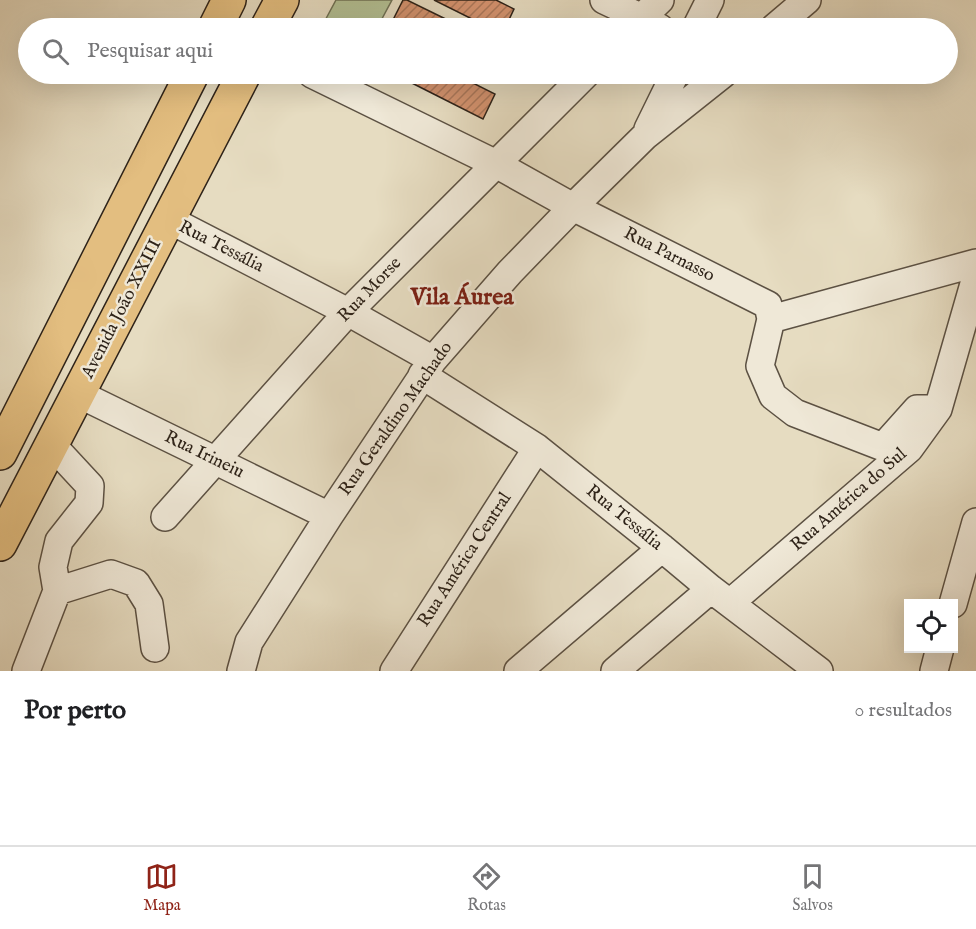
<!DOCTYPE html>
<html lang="pt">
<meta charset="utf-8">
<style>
:root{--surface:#fff;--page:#f2f2f2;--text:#202124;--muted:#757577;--line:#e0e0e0;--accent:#8f2418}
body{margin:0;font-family:"IM FELL English",serif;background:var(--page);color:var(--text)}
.controls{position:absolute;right:18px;bottom:18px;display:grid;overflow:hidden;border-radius:0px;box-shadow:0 6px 24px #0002}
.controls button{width:54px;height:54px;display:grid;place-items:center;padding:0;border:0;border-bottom:2px solid var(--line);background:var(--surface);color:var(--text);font:30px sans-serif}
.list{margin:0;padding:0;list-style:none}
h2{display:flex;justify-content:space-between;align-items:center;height:78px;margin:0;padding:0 24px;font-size:26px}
h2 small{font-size:20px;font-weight:400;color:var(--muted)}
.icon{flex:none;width:33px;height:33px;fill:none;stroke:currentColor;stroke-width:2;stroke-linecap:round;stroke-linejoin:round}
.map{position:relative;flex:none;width:976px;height:671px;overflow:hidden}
.search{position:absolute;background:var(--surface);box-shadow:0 6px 24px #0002;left:18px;right:18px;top:18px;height:66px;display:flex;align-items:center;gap:15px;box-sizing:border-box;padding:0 21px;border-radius:33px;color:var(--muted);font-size:22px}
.sheet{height:174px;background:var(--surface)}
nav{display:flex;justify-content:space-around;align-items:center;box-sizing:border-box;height:84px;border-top:2px solid var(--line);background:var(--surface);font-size:16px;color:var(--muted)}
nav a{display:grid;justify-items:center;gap:3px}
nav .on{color:var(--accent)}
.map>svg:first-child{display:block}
</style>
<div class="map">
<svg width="976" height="671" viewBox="0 0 976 671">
<defs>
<pattern id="building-hatch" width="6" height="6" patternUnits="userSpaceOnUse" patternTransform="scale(1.5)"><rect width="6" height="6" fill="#d4936f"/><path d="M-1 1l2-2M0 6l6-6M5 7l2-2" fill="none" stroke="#ac785a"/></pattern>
</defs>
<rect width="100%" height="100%" fill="#e6dcc1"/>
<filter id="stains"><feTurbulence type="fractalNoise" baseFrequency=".00333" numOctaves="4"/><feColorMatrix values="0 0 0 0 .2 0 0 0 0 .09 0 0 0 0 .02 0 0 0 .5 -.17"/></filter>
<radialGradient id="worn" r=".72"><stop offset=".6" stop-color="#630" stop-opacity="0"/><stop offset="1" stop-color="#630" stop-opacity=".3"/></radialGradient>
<path fill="#b3c094" stroke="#707256" stroke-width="1.5" d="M 336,0 L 392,0 L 377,28 L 321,28 Z"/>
<path fill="url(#building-hatch)" stroke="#2e2319" stroke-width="1.5" d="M 403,0 L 407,0 L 464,28 L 410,28 L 393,20 Z
M 434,0 L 496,0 L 514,9 L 505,28 L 490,28 Z
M 394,74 L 455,74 L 495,94 L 483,119 Z"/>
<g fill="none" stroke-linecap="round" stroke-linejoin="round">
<g stroke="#5c5143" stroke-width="30">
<path id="minor" d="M 604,0 L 642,18 L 660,28
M 631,28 L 660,0
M 696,28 L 710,0
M 774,28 L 807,0
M 312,74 L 496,164 L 573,207 L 768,305 L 771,319 L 760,366 L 773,396 L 795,413 L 883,447 L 917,409 L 938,409
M 648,129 L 675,74
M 168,219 L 348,312 L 433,360
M 771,319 L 976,263
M 422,375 L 537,448 L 662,548 L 711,589 L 819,671
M 79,394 L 329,516
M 165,517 L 348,312 L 586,74
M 57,591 L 111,574 L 136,583 L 149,604 L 155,648
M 730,603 L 909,449 L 938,409 L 976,277
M 953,604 L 976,522
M 26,671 L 57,591 L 53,567 L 59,541 L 89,503 L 90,486 L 52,445
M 241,671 L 249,642 L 329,516 L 433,360 L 510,272 L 573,207 L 645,136 L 723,74
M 394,671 L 537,448
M 518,671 L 662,548
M 615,671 L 711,589
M 934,671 L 940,648"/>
</g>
<g stroke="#2e2319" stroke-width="36">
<path id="major" d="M 215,28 L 229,0
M 267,28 L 282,0
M 0,453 L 192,74
M 0,544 L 244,74"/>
</g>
<use href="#minor" stroke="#efe8d7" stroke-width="27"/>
<use href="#major" stroke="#e3be80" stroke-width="33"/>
</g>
<g text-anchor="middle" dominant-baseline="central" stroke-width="5" stroke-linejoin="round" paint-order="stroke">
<g font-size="18" fill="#2e2319" stroke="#efe8d7">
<text transform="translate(221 247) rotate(27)">Rua Tessália</text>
<text transform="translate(669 255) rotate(27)">Rua Parnasso</text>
<text transform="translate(370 290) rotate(-46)">Rua Morse</text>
<text transform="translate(122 309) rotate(-63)">Avenida João XXIII</text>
<text transform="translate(396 419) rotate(-55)">Rua Geraldino Machado</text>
<text transform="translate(204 455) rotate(26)">Rua Irineiu</text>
<text transform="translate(849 500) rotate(-41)">Rua América do Sul</text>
<text transform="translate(624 518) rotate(39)">Rua Tessália</text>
<text transform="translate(465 560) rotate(-57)">Rua América Central</text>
</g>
<g font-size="24" font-weight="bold" fill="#7a1f14" stroke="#efe8d7">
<text x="462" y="297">Vila Áurea</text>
</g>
</g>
<rect width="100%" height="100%" filter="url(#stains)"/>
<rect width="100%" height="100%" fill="url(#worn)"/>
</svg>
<div class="controls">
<button><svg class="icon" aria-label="locate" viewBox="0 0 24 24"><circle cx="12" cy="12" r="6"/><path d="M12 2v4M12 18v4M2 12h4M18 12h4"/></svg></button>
</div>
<div class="search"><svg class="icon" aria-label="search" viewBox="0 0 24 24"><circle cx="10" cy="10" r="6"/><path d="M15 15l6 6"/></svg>Pesquisar aqui</div>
</div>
<section class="sheet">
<h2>Por perto<small>0 resultados</small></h2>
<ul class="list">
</ul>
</section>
<nav>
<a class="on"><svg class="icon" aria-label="map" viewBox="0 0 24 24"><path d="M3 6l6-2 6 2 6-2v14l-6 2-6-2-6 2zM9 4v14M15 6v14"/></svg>Mapa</a>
<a><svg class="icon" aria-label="directions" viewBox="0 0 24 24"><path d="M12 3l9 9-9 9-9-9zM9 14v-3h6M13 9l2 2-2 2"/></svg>Rotas</a>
<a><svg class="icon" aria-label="saved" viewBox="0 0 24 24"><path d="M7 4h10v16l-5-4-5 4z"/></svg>Salvos</a>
</nav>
